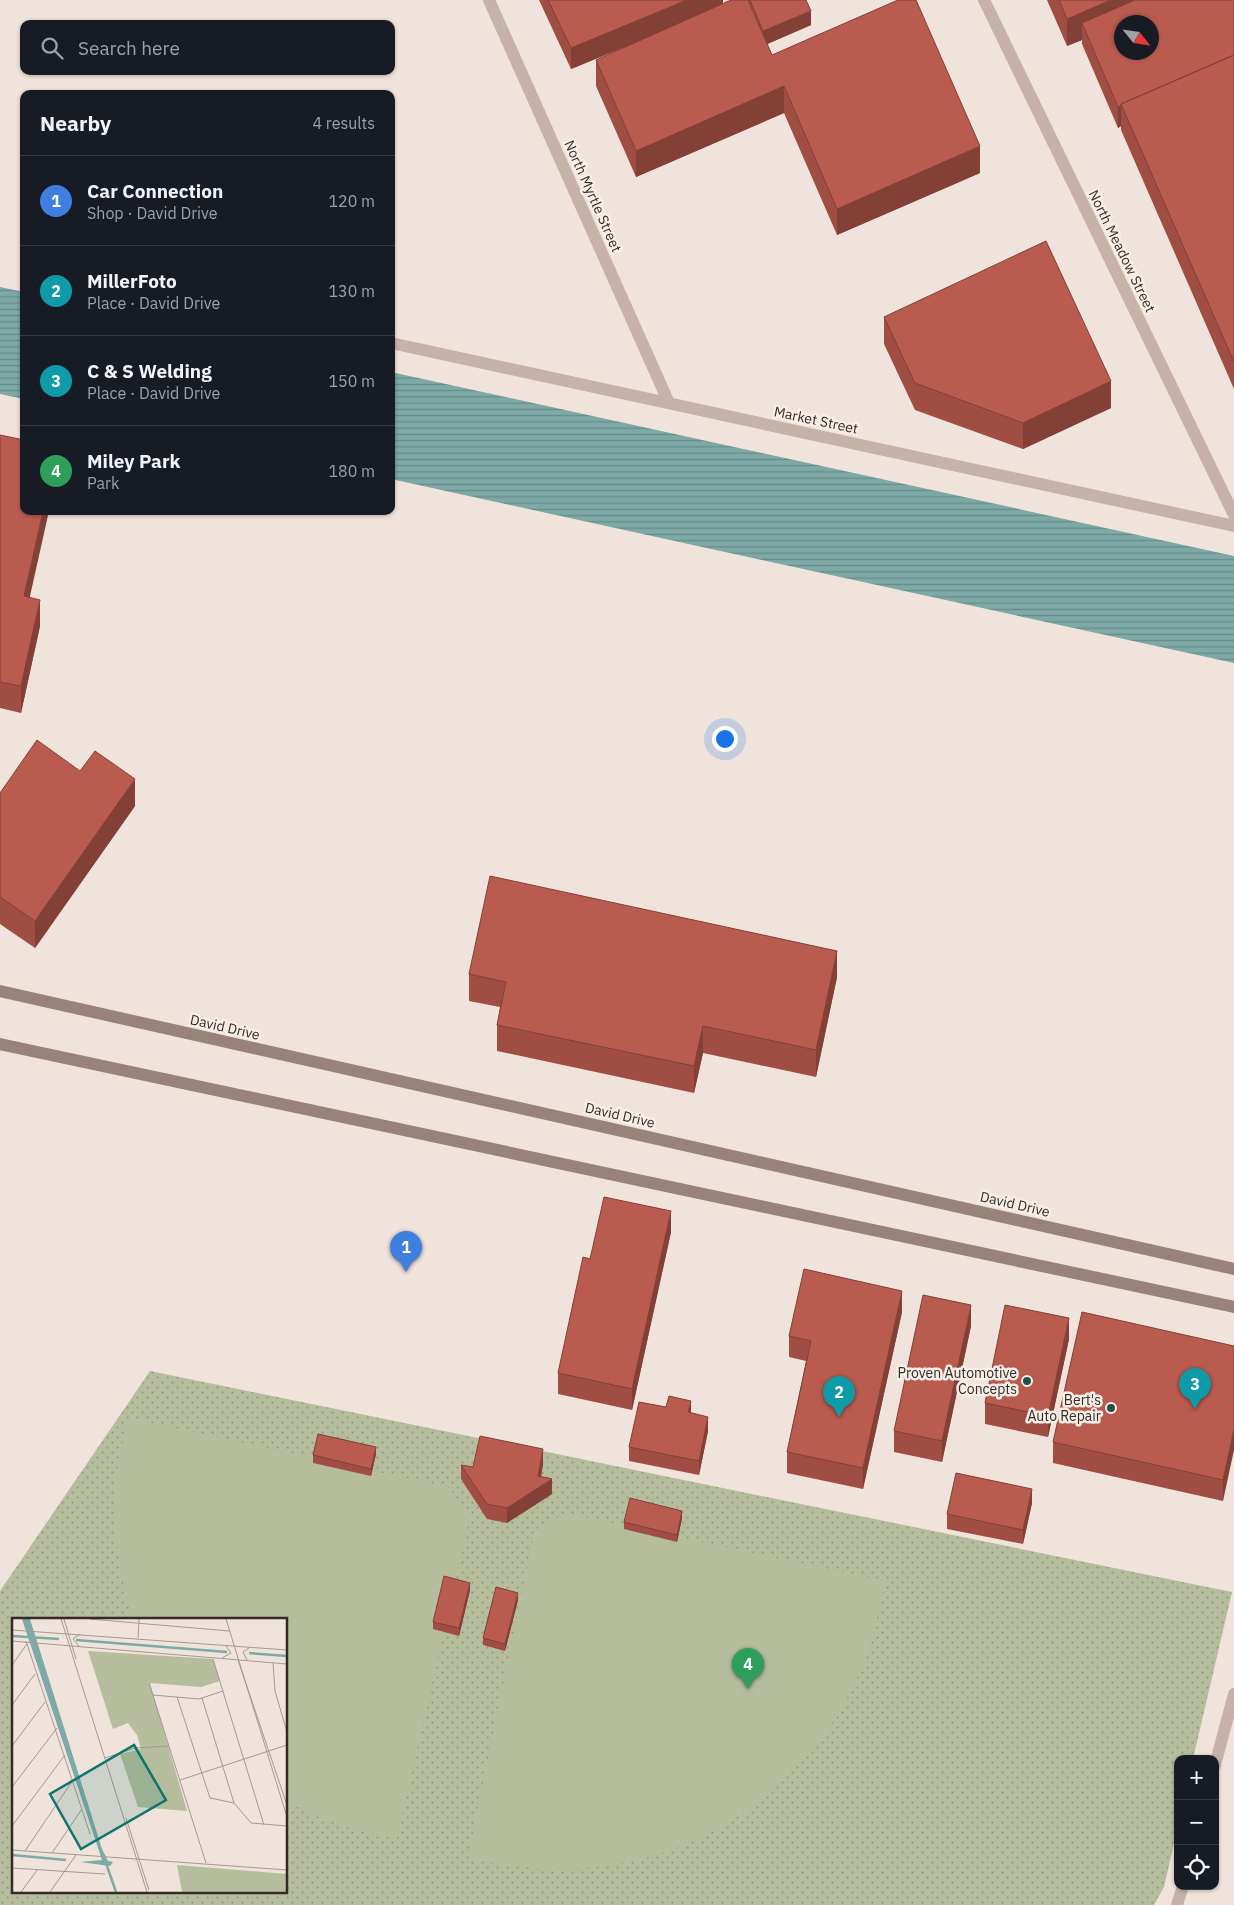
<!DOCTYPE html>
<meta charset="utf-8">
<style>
:root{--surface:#171b24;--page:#20242c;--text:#f1f3f6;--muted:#9ea1a6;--line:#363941;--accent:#8c9099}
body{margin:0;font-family:"IBM Plex Sans",sans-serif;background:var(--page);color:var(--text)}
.controls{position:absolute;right:15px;bottom:15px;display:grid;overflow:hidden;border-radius:10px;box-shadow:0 1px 4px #0004}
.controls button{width:45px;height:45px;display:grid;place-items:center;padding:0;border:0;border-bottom:1px solid var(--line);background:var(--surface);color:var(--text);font:25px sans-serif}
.compass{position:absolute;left:1114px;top:15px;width:45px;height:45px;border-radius:50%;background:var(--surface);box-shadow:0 1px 4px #0004;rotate:120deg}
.you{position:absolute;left:724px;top:738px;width:18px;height:18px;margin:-12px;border:4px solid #fff;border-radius:50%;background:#1a73e8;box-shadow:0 0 0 8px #1a73e833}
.badge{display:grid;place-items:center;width:32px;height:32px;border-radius:50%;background:var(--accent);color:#fff;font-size:16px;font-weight:700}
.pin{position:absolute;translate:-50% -41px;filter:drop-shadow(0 1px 2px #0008)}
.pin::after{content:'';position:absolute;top:26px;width:18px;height:15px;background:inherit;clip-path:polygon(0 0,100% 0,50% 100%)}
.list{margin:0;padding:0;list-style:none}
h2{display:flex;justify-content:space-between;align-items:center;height:65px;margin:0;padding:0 20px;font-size:21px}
h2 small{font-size:16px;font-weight:400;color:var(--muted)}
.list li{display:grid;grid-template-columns:32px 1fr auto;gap:15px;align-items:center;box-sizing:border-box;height:90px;padding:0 20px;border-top:1px solid var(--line)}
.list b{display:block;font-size:19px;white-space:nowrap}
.list p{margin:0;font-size:16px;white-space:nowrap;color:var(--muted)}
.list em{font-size:16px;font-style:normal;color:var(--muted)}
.icon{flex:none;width:28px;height:28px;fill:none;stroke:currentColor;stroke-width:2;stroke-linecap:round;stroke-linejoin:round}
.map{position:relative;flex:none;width:1234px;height:1905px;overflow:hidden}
.search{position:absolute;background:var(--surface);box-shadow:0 1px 4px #0004;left:20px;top:20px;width:375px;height:55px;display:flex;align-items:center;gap:12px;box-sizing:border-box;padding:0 18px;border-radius:10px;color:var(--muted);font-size:19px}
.panel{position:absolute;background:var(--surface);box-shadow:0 1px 4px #0004;left:20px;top:90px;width:375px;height:425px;border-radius:10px}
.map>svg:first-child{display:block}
</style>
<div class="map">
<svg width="1234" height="1905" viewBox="0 0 1234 1905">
<defs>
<pattern id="grass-dots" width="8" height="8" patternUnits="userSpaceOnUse" patternTransform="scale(1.25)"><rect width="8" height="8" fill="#b6bd9d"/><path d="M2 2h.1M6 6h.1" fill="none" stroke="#959a80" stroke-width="1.8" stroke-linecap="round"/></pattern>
<pattern id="water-rules" width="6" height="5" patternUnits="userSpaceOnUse" patternTransform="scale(1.25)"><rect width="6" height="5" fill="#7da9a6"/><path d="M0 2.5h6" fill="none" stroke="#678a87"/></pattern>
</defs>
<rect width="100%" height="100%" fill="#efe3dc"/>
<path fill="url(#grass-dots)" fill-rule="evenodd" d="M 150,1371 L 1232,1592 L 1193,1759 L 1178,1759 L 1178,1826 L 1164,1887 L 1154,1905 L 0,1905 L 0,1591 ZM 14,1619 L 286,1619 L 286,1891 L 14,1891 Z"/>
<path fill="#b6bd9d" d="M 129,1418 L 448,1487 L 470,1516 L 397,1838 C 358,1832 321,1820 286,1801 L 286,1619 L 133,1619 C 112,1549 108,1488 129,1418 Z
M 564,1513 L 885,1581 C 877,1626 865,1669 841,1709 C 827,1733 808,1754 789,1773 C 771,1790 754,1806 734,1819 C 656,1870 557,1880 468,1857 L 534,1535 Z"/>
<path fill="url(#water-rules)" d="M 0,287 L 24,292 L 24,399 L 0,394 Z
M 391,372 L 1234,556 L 1234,663 L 391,479 Z"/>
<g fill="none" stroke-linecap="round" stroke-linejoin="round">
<path stroke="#c6b2a9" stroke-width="12" d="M 489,0 L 669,403
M 984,0 L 1234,515
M 391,343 L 1234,526
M 1215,1765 L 1234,1694
M 1177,1905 L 1183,1886"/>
<path stroke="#99827a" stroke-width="12" d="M 0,991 L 1234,1269
M 0,1044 L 1234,1307"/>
</g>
<path fill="#a04e44" d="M 539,0 L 723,0 L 723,4 L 731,0 L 806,0 L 811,25 L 767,44 L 772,55 L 980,173 L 837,235 L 784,113 L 636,177 L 596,86 L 596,60 L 635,43 L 571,69 Z
M 1047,0 L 1234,0 L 1234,389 L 1121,130 L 1121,126 L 1118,128 L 1082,44 L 1082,40 L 1067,46 Z
M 884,317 L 1111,408 L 1023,449 L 915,410 L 884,344 Z
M 0,435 L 30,597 L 40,626 L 21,713 L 0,708 Z
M 80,771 L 135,806 L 35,948 L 0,924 L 0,793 Z
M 469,974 L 837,977 L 816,1077 L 703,1053 L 694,1093 L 497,1051 L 497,1025 L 500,1007 L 469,1001 Z
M 671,1232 L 632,1410 L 558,1394 L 558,1373 L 590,1259 Z
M 902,1312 L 863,1489 L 787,1473 L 787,1452 L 806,1361 L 789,1357 L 789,1336 Z
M 971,1326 L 942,1462 L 894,1452 L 894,1431 Z
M 1069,1339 L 1048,1437 L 985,1424 L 985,1403 Z
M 1234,1346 L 1223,1501 L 1053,1463 L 1053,1442 Z
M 691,1413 L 708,1431 L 699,1475 L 629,1461 L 629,1447 Z
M 376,1454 L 371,1476 L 313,1463 L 313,1455 Z
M 543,1464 L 541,1477 L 552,1494 L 507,1523 L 487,1519 L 461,1479 L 461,1465 L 473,1467 Z
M 1032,1503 L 1023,1544 L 947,1529 L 947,1514 Z
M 682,1518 L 677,1542 L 624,1529 L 624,1522 Z
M 470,1590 L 459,1636 L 433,1629 L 433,1622 Z
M 518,1600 L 505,1651 L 483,1645 L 483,1638 Z"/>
<path fill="#824037" d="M 687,0 L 723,0 L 723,6 L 571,69 L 571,48 Z
M 1111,0 L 1170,0 L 1082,23 L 1082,40 L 1067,46 L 1067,19 Z
M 811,11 L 811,25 L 763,46 L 763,31 Z
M 784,86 L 784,113 L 636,177 L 636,151 Z
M 1121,106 L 1121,126 L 1118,128 L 1118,107 Z
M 980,146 L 980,173 L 837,235 L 837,209 Z
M 1111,381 L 1111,408 L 1023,449 L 1023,423 Z
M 43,511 L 49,511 L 24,623 L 24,596 Z
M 40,600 L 40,626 L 21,713 L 21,686 Z
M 135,779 L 135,806 L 35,948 L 35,921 Z
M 837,951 L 837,977 L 816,1077 L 816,1050 Z
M 703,1026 L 703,1053 L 694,1093 L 694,1066 Z
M 671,1211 L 671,1232 L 632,1410 L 632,1389 Z
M 902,1291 L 902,1312 L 863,1489 L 863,1468 Z
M 971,1305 L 971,1326 L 942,1462 L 942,1441 Z
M 1069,1318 L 1069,1339 L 1048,1437 L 1048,1416 Z
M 691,1401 L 691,1415 L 688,1412 Z
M 708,1417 L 708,1431 L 699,1475 L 699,1461 Z
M 1234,1429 L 1234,1450 L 1223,1501 L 1223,1480 Z
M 376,1447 L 376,1454 L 371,1476 L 371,1469 Z
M 543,1449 L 543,1464 L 539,1488 L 552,1479 L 552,1494 L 507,1523 L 507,1508 L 538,1476 Z
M 1032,1489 L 1032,1503 L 1023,1544 L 1023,1530 Z
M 682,1511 L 682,1518 L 677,1542 L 677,1535 Z
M 470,1583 L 470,1590 L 459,1636 L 459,1628 Z
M 518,1593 L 518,1600 L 505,1651 L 505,1644 Z"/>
<path fill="#ba5b4f" stroke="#824037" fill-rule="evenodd" d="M 548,0 L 687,0 L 571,48 Z
M 731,0 L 748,0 L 772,55 L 898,0 L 916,0 L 980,146 L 837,209 L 784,86 L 636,151 L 596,60 Z
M 750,0 L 806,0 L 811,11 L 763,31 Z
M 1059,0 L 1111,0 L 1067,19 Z
M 1135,0 L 1234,0 L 1234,55 L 1121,104 L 1121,106 L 1118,107 L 1082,23 ZM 1122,22 L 1152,22 L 1152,52 L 1122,52 Z
M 1234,55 L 1234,362 L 1121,104 Z
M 1046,241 L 1111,381 L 1023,423 L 915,383 L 884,317 Z
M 0,435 L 24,440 L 24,511 L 43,511 L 24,596 L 40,600 L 21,686 L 0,682 Z
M 37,740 L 80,771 L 95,751 L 135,779 L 35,921 L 0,897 L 0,898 L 0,793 Z
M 490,876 L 837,951 L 816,1050 L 703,1026 L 694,1066 L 497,1025 L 506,982 L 469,974 Z
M 604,1197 L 671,1211 L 632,1389 L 558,1373 L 583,1257 L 590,1259 Z
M 804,1269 L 902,1291 L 863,1468 L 787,1452 L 811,1341 L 789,1336 Z
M 923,1295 L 971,1305 L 942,1441 L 894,1431 Z
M 1005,1305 L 1069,1318 L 1048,1416 L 985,1403 Z
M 1082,1312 L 1234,1346 L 1234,1429 L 1223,1480 L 1053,1442 Z
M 669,1396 L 691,1401 L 688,1412 L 708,1417 L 699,1461 L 629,1447 L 639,1402 L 666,1407 Z
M 318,1434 L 376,1447 L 371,1469 L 313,1455 Z
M 480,1436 L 543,1449 L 538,1476 L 552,1479 L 507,1508 L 487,1504 L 461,1465 L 473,1467 Z
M 956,1473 L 1032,1489 L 1023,1530 L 947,1514 Z
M 630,1498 L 682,1511 L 677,1535 L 624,1522 Z
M 444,1576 L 470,1583 L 459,1628 L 433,1622 Z
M 496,1587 L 518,1593 L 505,1644 L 483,1638 Z"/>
<g fill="#22514e" stroke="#f7eee7" stroke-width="2">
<circle cx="1027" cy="1381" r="5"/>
<circle cx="1111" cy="1408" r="5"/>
</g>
<g text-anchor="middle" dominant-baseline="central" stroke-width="5" stroke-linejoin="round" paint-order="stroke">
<g font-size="14" fill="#342a28" stroke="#f7eee7">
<text transform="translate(593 196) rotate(66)">North Myrtle Street</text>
<text transform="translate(1122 251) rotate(64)">North Meadow Street</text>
<text transform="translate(816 420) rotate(12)">Market Street</text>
<text transform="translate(225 1027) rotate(13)">David Drive</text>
<text transform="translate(620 1115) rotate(13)">David Drive</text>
<text transform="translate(1015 1204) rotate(13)">David Drive</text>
</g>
<g font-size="14" fill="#342a28" stroke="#f7eee7" text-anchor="end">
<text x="1017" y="1373">Proven Automotive<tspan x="1017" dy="16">Concepts</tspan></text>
<text x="1101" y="1400">Bert's<tspan x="1101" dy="16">Auto Repair</tspan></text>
</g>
</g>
<g transform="translate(12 1618)">
<rect width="275" height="275" fill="#efe3dc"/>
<path d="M 76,33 L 201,41 L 208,63 L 189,69 L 138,65 L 175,193 L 126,189 L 108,136 L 129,131 L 125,117 L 116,105 L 101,111 ZM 165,247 L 275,256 L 275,274 L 170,274 Z" fill="#b6bd9d"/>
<path d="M 98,36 L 95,47 L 84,53 L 83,38 ZM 111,40 L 116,40 L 135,67 L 117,82 L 110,84 L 91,64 L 97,53 ZM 197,43 L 203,60 L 199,61 L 188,58 L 182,50 ZM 134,78 L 137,81 L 142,92 L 130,93 L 121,86 ZM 124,150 L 133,153 L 140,163 L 122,167 L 117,151 ZM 153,155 L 158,172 L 151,175 L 145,157 ZM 141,167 L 140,180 L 129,189 L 125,171 ZM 211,258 L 228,262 L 238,274 L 209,274 L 205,260 ZM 201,261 L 205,274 L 184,274 L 191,266 ZM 247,265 L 274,267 L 273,274 L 246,274 Z" fill="#b6bd9d"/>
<path d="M 10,1 L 18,1 L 90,231 L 96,243 L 101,244 L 98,248 L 68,244 L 90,242 Z" fill="#7da9a6"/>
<path fill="none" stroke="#7da9a6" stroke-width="2.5" d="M 0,18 L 47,21M 64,22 L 215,34M 237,35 L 275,38M 0,237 L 54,242M 94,245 L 104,274"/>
<path fill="none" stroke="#a49994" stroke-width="1" d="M 49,1 L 135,274M 52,1 L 64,41M 78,1 L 217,13M 214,1 L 275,199M 0,12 L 275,32M 126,20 L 127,1M 0,23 L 275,46M 14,23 L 78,216M 67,28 L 61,21 L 68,16M 210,40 L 219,35 L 214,28M 201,41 L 252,207M 226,42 L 275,187M 235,42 L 231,34 L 237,30M 261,45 L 263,73 L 275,114M 0,47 L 15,26M 137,65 L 194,245M 141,77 L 187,81 L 211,73M 165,79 L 198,180 L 222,185M 190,80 L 222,185 L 239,205 L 275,208M 0,87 L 23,56M 0,128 L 33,84M 93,140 L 123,130 L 157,128M 168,162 L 275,127M 0,169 L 45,110M 114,200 L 137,272M 0,208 L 53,137M 0,232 L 275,252M 13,233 L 61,162M 40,235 L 70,191M 0,250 L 93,256M 9,274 L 26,251M 38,274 L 64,237"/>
<path fill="#0f766e" fill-opacity="0.15" stroke="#0f766e" stroke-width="2.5" d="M 122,127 L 154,182 L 69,231 L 38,176 Z"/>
<rect width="275" height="275" fill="none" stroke="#342a28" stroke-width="2.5"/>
</g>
</svg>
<div class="controls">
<button>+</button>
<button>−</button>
<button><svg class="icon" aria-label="locate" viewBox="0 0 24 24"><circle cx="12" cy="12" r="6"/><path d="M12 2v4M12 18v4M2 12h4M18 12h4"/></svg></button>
</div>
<svg class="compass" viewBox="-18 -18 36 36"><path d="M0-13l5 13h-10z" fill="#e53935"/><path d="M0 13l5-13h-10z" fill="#9ea1a6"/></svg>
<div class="you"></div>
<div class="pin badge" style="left:406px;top:1272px;background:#3f7fe0">1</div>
<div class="pin badge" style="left:839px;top:1417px;background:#0f9aa8">2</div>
<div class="pin badge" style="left:1195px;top:1409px;background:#0f9aa8">3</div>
<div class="pin badge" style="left:748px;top:1689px;background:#2e9e5b">4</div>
<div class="search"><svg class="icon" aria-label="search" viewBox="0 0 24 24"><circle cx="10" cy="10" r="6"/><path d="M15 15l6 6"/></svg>Search here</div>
<section class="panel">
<h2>Nearby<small>4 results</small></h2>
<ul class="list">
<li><span class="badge" style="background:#3f7fe0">1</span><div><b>Car Connection</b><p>Shop · David Drive</p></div><em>120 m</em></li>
<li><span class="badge" style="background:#0f9aa8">2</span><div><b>MillerFoto</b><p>Place · David Drive</p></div><em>130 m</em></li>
<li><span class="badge" style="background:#0f9aa8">3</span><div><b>C &amp; S Welding</b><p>Place · David Drive</p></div><em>150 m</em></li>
<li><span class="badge" style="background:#2e9e5b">4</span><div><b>Miley Park</b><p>Park</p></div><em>180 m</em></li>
</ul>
</section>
</div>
